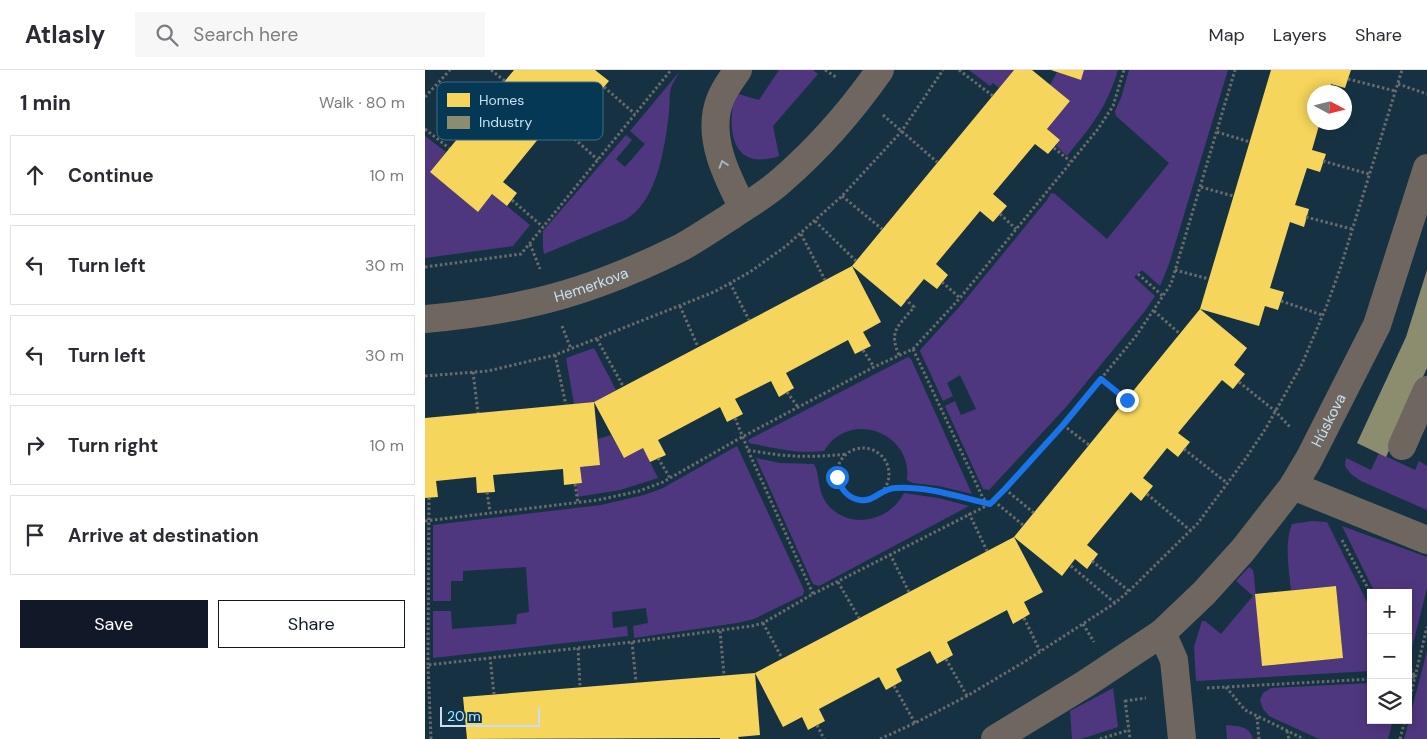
<!DOCTYPE html>
<meta charset="utf-8">
<style>
:root{--surface:#fff;--page:#f7f7f7;--text:#2b2b33;--muted:#7c7c81;--line:#e1e1e2;--accent:#111827}
body{margin:0;font-family:"DM Sans",sans-serif;background:var(--page);color:var(--text)}
.controls{position:absolute;right:15px;bottom:15px;display:grid;overflow:hidden;border-radius:0px;box-shadow:0 2px 12px #0003}
.controls button{width:45px;height:45px;display:grid;place-items:center;padding:0;border:0;border-bottom:1px solid var(--line);background:var(--surface);color:var(--text);font:25px sans-serif}
.compass{position:absolute;left:882px;top:15px;width:45px;height:45px;border-radius:50%;background:var(--surface);box-shadow:0 2px 12px #0003;rotate:97deg}
.scale{position:absolute;left:15px;bottom:12px;width:100px;box-sizing:border-box;padding-left:5px;border:2px solid #c7e0f1;border-top:0;font-size:14px;line-height:18px;white-space:nowrap;color:#c7e0f1;-webkit-text-stroke:4px #043854;paint-order:stroke}
.stop{position:absolute;width:15px;height:15px;margin:-11px;border:4px solid #1a73e8;border-radius:50%;background:#fff}
.stop.end{background:#1a73e8;border-color:#fff;box-shadow:0 1px 5px #0008}
.list{margin:0;padding:0;list-style:none}
h2{display:flex;justify-content:space-between;align-items:center;height:65px;margin:0;padding:0 20px;font-size:21px}
h2 small{font-size:16px;font-weight:400;color:var(--muted)}
.list li{display:grid;grid-template-columns:32px 1fr auto;gap:15px;align-items:center;box-sizing:border-box;height:80px;margin:0 10px 10px;padding:0 10px;border:1px solid var(--line);border-radius:0px}
.list b{display:block;font-size:19px;white-space:nowrap}
.list em{font-size:16px;font-style:normal;color:var(--muted)}
.actions{display:flex;gap:10px;padding:15px 20px}
.actions a{flex:1;padding:11px 0;border:1px solid var(--accent);border-radius:0px;text-align:center;font-size:18px;color:var(--accent)}
.actions .main{background:var(--accent);color:#fff}
.icon{flex:none;width:28px;height:28px;fill:none;stroke:currentColor;stroke-width:2;stroke-linecap:round;stroke-linejoin:round}
.map{position:relative;flex:none;width:1002px;height:669px;overflow:hidden}
header{display:flex;align-items:center;gap:30px;box-sizing:border-box;height:70px;padding:0 25px;background:var(--surface);border-bottom:1px solid var(--line)}
header strong{font-size:24px}
nav{display:flex;gap:28px;margin-inline-start:auto;font-size:18px}
.search{width:350px;height:45px;background:var(--page);display:flex;align-items:center;gap:12px;box-sizing:border-box;padding:0 18px;border-radius:0px;color:var(--muted);font-size:19px}
main{display:flex}
aside{flex:1;background:var(--surface)}
.map>svg:first-child{display:block}
</style>
<header>
<strong>Atlasly</strong>
<div class="search"><svg class="icon" aria-label="search" viewBox="0 0 24 24"><circle cx="10" cy="10" r="6"/><path d="M15 15l6 6"/></svg>Search here</div>
<nav><a>Map</a><a>Layers</a><a>Share</a></nav>
</header>
<main>
<aside>
<h2>1 min<small>Walk · 80 m</small></h2>
<ul class="list">
<li><svg class="icon" aria-label="ahead" viewBox="0 0 24 24"><path d="M12 20V5M6 11l6-6 6 6"/></svg><div><b>Continue</b></div><em>10 m</em></li>
<li><svg class="icon" aria-label="left" viewBox="0 0 24 24"><path d="M17 20v-9H6M10 6l-5 5 5 5"/></svg><div><b>Turn left</b></div><em>30 m</em></li>
<li><svg class="icon" aria-label="left" viewBox="0 0 24 24"><path d="M17 20v-9H6M10 6l-5 5 5 5"/></svg><div><b>Turn left</b></div><em>30 m</em></li>
<li><svg class="icon" aria-label="right" viewBox="0 0 24 24"><path d="M7 20v-9h11M14 6l5 5-5 5"/></svg><div><b>Turn right</b></div><em>10 m</em></li>
<li><svg class="icon" aria-label="arrive" viewBox="0 0 24 24"><path d="M6 21V4h12l-3 4 3 4H6"/></svg><div><b>Arrive at destination</b></div></li>
</ul>
<div class="actions"><a class="main">Save</a><a>Share</a></div>
</aside>
<div class="map">
<svg width="1002" height="669" viewBox="0 0 1002 669">
<rect width="100%" height="100%" fill="#163242"/>
<path fill="#4f377f" d="M 354,0 L 388,0 L 393,4 L 348,56 L 354,86 C 305,102 302,58 310,23 L 334,30 Z
M 544,0 L 589,0 L 574,18 L 568,13 L 565,16 Z
M 659,0 L 693,0 C 681,39 667,55 642,86 L 631,76 L 635,70 L 622,59 L 645,31 L 625,15 L 632,2 L 656,10 Z
M 704,0 L 803,0 L 744,194 L 735,216 L 717,200 L 709,207 L 730,226 L 720,241 L 641,337 L 564,420 L 558,419 L 520,336 L 530,331 L 536,345 L 551,339 L 535,305 L 522,313 L 528,326 L 518,331 L 495,281 L 496,279 L 536,235 L 622,130 L 626,123 L 630,124 L 682,169 L 744,93 L 691,46 L 690,41 L 696,28 Z
M 255,1 C 252,6 248,12 246,18 C 244,25 245,34 244,42 C 240,76 233,131 200,150 L 119,184 L 118,178 L 118,161 L 201,65 L 207,70 L 191,89 L 200,97 L 220,74 L 205,61 Z
M 0,66 L 21,82 L 5,102 L 53,142 L 67,124 L 105,155 L 88,176 L 0,188 Z
M 169,278 L 191,320 L 169,332 L 149,334 L 141,288 Z
M 483,287 L 486,289 L 547,424 L 514,416 L 488,413 L 482,410 C 488,362 424,339 399,381 C 373,384 349,378 324,373 L 323,370 Z
M 186,365 L 199,388 L 218,378 L 233,408 L 195,420 L 152,427 L 152,414 L 157,413 L 155,397 L 175,395 L 173,369 Z
M 312,376 L 379,520 L 378,525 L 329,549 L 312,553 L 209,568 L 208,556 L 223,553 L 221,538 L 187,542 L 188,558 L 202,556 L 203,566 L 8,588 L 8,541 L 26,541 L 27,559 L 91,554 L 92,544 L 104,542 L 101,497 L 38,501 L 38,511 L 26,511 L 26,531 L 8,531 L 8,455 L 176,435 L 219,425 L 238,418 Z
M 954,383 L 990,400 L 994,391 L 1002,396 L 1002,440 L 936,411 L 926,404 L 920,396 L 921,388 L 946,400 Z
M 331,388 L 355,393 L 389,394 C 395,404 392,418 400,431 C 420,461 464,453 479,423 L 513,428 L 544,436 L 394,516 L 388,514 Z
M 887,451 L 902,452 L 946,540 L 946,601 L 771,611 L 769,577 L 777,551 L 780,551 L 796,564 L 828,526 L 811,511 L 824,497 L 828,500 L 829,506 L 837,596 L 918,588 L 911,516 L 866,520 C 864,498 859,475 867,454 Z
M 917,456 L 1002,487 L 1002,518 L 984,590 L 983,523 L 950,523 Z
M 1002,581 L 1002,669 L 979,669 Z
M 946,613 L 946,650 L 968,650 L 963,669 L 894,669 L 844,646 L 838,639 L 835,630 L 838,623 L 846,618 Z
M 688,618 L 693,657 L 656,669 L 647,669 L 645,641 Z
M 801,655 C 814,657 824,655 828,669 L 802,669 Z"/>
<path fill="#f6d55c" d="M 89,0 L 170,0 L 184,11 L 173,24 L 160,13 L 134,44 L 148,56 L 137,69 L 123,57 L 78,112 L 92,123 L 82,136 L 67,124 L 53,142 L 5,102 Z
M 589,0 L 607,0 L 645,31 L 622,59 L 635,70 L 623,84 L 610,74 L 568,124 L 582,136 L 568,152 L 555,141 L 511,194 L 523,205 L 512,219 L 499,209 L 476,237 L 427,196 L 456,252 L 438,262 L 446,276 L 430,284 L 423,270 L 361,303 L 369,318 L 354,327 L 346,311 L 310,329 L 318,344 L 302,352 L 295,337 L 233,370 L 241,385 L 225,392 L 218,378 L 199,388 L 169,332 L 175,395 L 155,397 L 157,413 L 139,415 L 138,399 L 68,405 L 70,422 L 52,423 L 51,407 L 11,411 L 13,427 L 0,428 L 0,348 L 169,332 L 427,196 Z
M 626,0 L 659,0 L 656,10 Z
M 846,0 L 926,0 L 920,18 L 906,14 L 904,22 L 889,22 L 889,52 L 895,52 L 887,80 L 901,84 L 895,102 L 882,98 L 870,135 L 884,139 L 879,157 L 865,152 L 845,218 L 859,222 L 853,240 L 840,236 L 834,256 L 775,239 Z
M 775,239 L 822,278 L 809,295 L 820,304 L 808,319 L 797,310 L 753,363 L 765,372 L 753,387 L 742,378 L 718,408 L 728,416 L 716,431 L 706,422 L 662,475 L 673,484 L 662,499 L 650,489 L 637,506 L 589,467 Z
M 589,467 L 618,522 L 599,532 L 605,544 L 588,554 L 582,540 L 522,572 L 528,585 L 521,589 L 512,594 L 505,581 L 471,599 L 477,611 L 461,620 L 454,607 L 394,639 L 400,651 L 383,660 L 377,647 L 358,657 L 330,603 Z
M 911,516 L 918,588 L 837,596 L 830,524 Z
M 330,603 L 335,665 L 313,667 L 314,669 L 295,669 L 295,668 L 42,669 L 38,627 Z"/>
<path fill="#8c8c6e" d="M 1002,200 L 1002,298 L 961,387 L 932,373 L 981,267 Z"/>
<g fill="none" stroke-linecap="round" stroke-linejoin="round">
<path stroke="#696b6b" stroke-width="3" stroke-dasharray="2.5 2.5" stroke-linecap="butt" d="M 66,0 L 80,11
M 400,0 L 411,7
M 534,0 L 568,26
M 923,9 L 970,21
M 973,14 L 1002,24
M 179,17 L 210,44
M 0,27 L 25,0
M 458,45 L 512,92
M 0,59 L 24,78
M 142,62 L 173,90
M 792,62 L 825,72
M 629,78 L 645,91
M 898,91 L 944,104
M 776,117 L 808,126
M 417,126 L 457,159
M 87,130 L 118,157
M 575,144 L 591,159
M 881,147 L 927,159
M 390,151 L 431,191
M 376,164 L 400,210
M 105,174 L 115,199
M 0,197 L 96,184 L 246,0
M 750,200 L 784,209
M 713,204 L 739,227
M 517,212 L 535,228
M 305,213 L 324,250
M 856,231 L 897,245
M 255,236 L 273,277
M 729,241 L 754,263
M 137,256 L 146,279
M 172,269 L 198,316
M 488,279 L 558,428 L 565,434
M 438,280 L 449,297
M 130,285 L 141,335
M 474,285 C 463,260 474,256 489,237 L 481,230
M 48,302 L 53,343
M 0,306 L 63,301 L 130,285 L 289,222 L 325,202 L 361,176 L 417,126 L 476,62 L 518,0
M 676,309 L 702,330
M 814,312 L 850,341 L 866,358
M 362,322 L 373,337
M 310,348 L 326,387 L 388,524
M 638,355 L 664,375
M412 404a26 26 0 1 1 52 0a26 26 0 1 1-52 0Z
M 759,379 L 802,413
M 323,380 C 359,387 385,388 422,384
M 233,388 L 245,408
M 150,414 L 153,433
M 460,419 C 495,415 530,426 564,433
M 580,419 L 609,443
M 62,422 L 65,442
M 722,424 L 766,461
M 569,431 L 598,455
M 544,443 L 562,481
M 0,451 L 173,430 L 214,421 L 238,412 L 317,367 L 449,297 L 488,279 L 535,228 L 673,59 L 688,36 L 699,0
M 917,470 L 946,524
M 465,484 L 484,522
M 667,491 L 704,521
M 646,496 L 690,533
M 413,512 L 434,548
M 599,548 L 615,581
M 338,553 L 357,588
M 658,554 L 669,572
M 295,561 L 299,605
M 207,572 L 211,612
M 153,578 L 155,617
M 65,587 L 69,624
M 521,589 L 542,626
M 983,594 L 990,607 L 983,607
M 3,595 L 4,428
M 469,616 L 490,653
M 801,617 L 820,640 L 879,669
M 782,618 L 946,609
M 700,630 L 705,669
M 700,631 L 721,628
M 983,636 L 1002,557
M 832,647 L 834,669
M 392,655 L 399,669
M 862,661 L 864,669
M 6,669 L 3,595 L 207,572 L 327,556 L 338,553 L 388,524 L 565,434 L 580,419 L 638,355 L 711,266 L 746,214 L 810,0
M 455,669 L 490,653 L 542,626 L 599,592 L 690,533 L 704,521 L 773,453 L 821,388 L 841,358 L 877,294 L 902,235 L 915,199 L 977,0
M 675,669 L 704,660
M 975,669 L 980,650"/>
<g stroke="#6f675f" stroke-width="28">
<path d="M 313,0 C 306,10 299,19 295,30 C 281,66 302,107 318,138"/>
<path id="s1" d="M 0,249 C 33,246 65,242 97,235 C 152,224 207,202 257,177 C 273,168 289,157 305,147 C 322,135 342,124 357,110 C 394,78 427,40 455,0"/>
<path d="M 977,376 L 1002,320"/>
<path d="M 868,416 L 1002,470"/>
<path d="M 570,669 L 660,614 L 737,563"/>
<path id="s2" d="M 757,669 L 749,590 L 737,563 L 779,523 L 818,480 L 868,416 L 884,389 L 952,255 L 1002,98"/>
</g>
</g>
<defs><path id="oneway-chevron" d="M-2-3.5L2.5 0L-2 3.5" fill="none" stroke-width="1.6" stroke-linecap="round" stroke-linejoin="round" transform="scale(1.25)"/></defs>
<use stroke="#a8b6be" href="#oneway-chevron" transform="translate(298 94) rotate(-108)"/>
<g fill="none" stroke-linecap="round" stroke-linejoin="round">
<path stroke="#1a73e8" stroke-width="6" d="M 412,407 C 416,419 422,428 435,430 C 450,432 455,419 470,418 C 502,416 534,427 565,434 L 580,419 L 638,355 L 676,309 L 702,330"/>
</g>
<g text-anchor="middle" dominant-baseline="central" stroke-width="5" stroke-linejoin="round" paint-order="stroke">
<g font-size="15" fill="#c7e0f1" stroke="#043854">
<text stroke="none"><textPath href="#s1" startOffset="170">Hemerkova</textPath></text>
<text stroke="none"><textPath href="#s2" startOffset="381">Húskova</textPath></text>
</g>
</g>
<rect x="12" y="12" width="166" height="58" rx="8" fill="#043854" stroke="#3e6a83" stroke-width="1"/>
<rect x="22" y="23" width="23" height="14" fill="#f6d55c"/>
<rect x="22" y="46" width="23" height="13" fill="#8c8c6e"/>
<g font-size="14" fill="#c7e0f1">
<text x="54" y="35">Homes</text>
<text x="54" y="57">Industry</text>
</g>
</svg>
<div class="controls">
<button>+</button>
<button>−</button>
<button><svg class="icon" aria-label="layers" viewBox="0 0 24 24"><path d="M12 4l9 5-9 5-9-5zM3 14l9 5 9-5"/></svg></button>
</div>
<svg class="compass" viewBox="-18 -18 36 36"><path d="M0-13l5 13h-10z" fill="#e53935"/><path d="M0 13l5-13h-10z" fill="#7c7c81"/></svg>
<div class="scale">20 m</div>
<div class="stop" style="left:412px;top:407px"></div>
<div class="stop end" style="left:702px;top:330px"></div>
</div>
</main>
